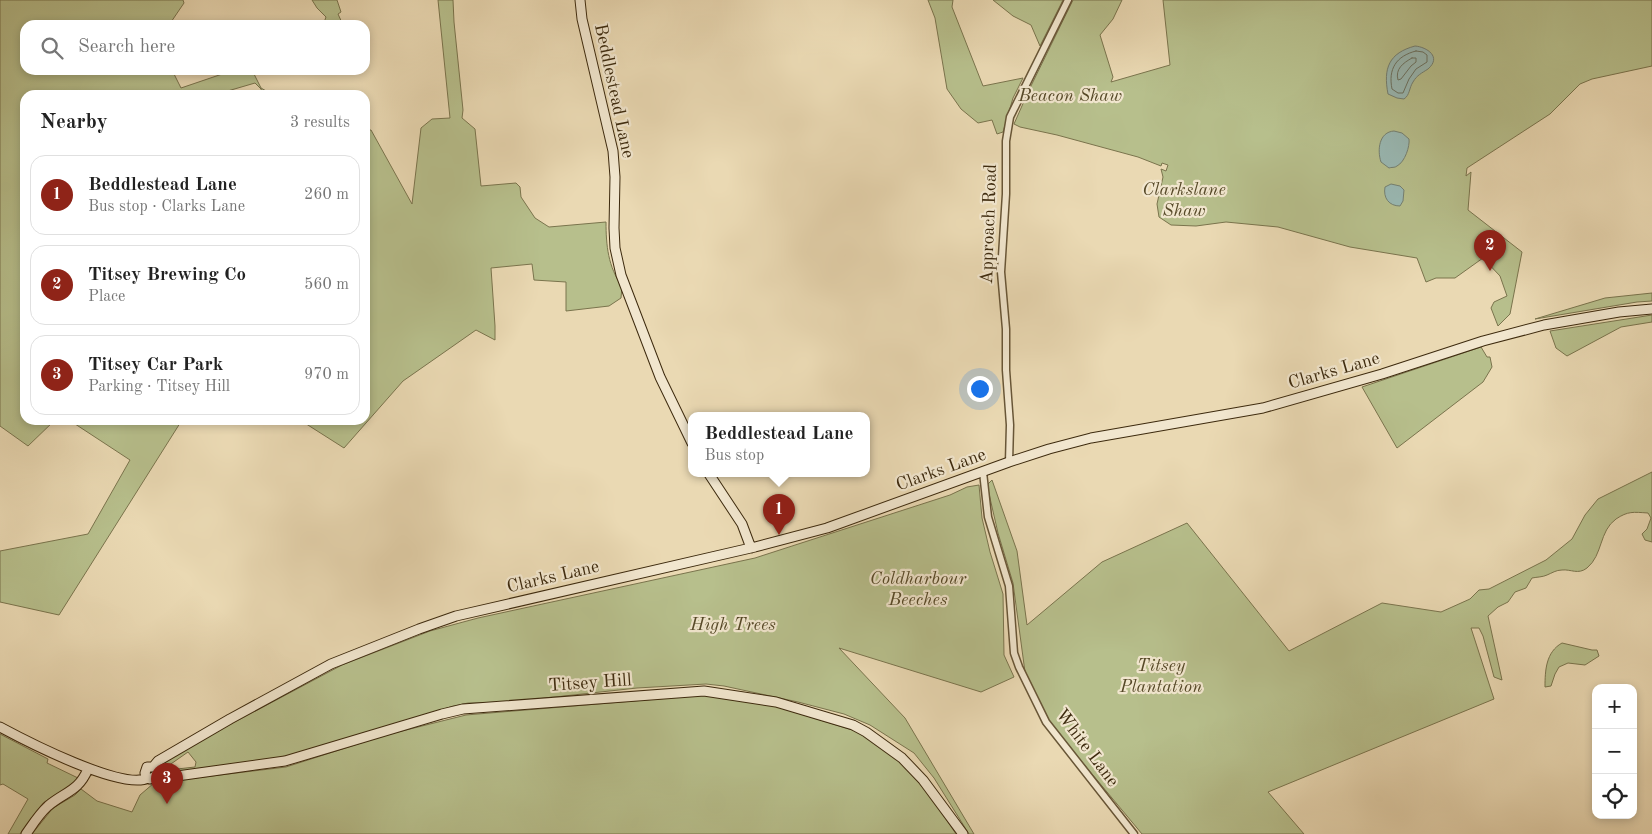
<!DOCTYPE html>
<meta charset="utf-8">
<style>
:root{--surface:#fff;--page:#f2f2f2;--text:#222;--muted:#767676;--line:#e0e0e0;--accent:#8f2418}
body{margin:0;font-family:"Old Standard TT",serif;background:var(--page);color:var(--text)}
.controls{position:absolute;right:15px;bottom:15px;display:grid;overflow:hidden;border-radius:10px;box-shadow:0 2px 8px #0003}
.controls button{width:45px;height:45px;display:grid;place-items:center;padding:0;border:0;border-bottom:1px solid var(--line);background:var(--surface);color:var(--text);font:25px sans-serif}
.you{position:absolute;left:979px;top:388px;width:18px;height:18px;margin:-12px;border:4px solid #fff;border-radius:50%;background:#1a73e8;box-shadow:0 0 0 8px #1a73e833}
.badge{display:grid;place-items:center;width:32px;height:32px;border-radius:50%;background:var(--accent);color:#fff;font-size:16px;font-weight:700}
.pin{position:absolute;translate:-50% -41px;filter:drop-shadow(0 1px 2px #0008)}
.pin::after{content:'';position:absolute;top:26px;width:18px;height:15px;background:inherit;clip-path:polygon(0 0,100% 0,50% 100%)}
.popup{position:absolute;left:688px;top:412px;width:182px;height:65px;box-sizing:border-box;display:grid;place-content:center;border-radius:10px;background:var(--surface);filter:drop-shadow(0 1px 4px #0005);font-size:16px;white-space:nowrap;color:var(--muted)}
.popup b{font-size:19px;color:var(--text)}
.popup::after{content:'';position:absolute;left:50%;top:100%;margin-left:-10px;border:10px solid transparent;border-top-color:var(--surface)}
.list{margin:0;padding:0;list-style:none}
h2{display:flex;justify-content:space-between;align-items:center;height:65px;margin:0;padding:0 20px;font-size:21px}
h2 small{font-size:16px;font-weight:400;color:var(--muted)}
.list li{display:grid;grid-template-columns:32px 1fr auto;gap:15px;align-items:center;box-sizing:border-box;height:80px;margin:0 10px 10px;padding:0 10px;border:1px solid var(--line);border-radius:15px}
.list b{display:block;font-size:19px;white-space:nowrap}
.list p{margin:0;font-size:16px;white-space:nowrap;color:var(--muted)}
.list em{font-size:16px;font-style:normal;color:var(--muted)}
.icon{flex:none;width:28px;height:28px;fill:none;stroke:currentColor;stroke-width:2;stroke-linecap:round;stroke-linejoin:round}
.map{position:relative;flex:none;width:1652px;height:834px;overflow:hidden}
.search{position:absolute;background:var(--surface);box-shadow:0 2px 8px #0003;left:20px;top:20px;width:350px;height:55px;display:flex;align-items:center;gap:12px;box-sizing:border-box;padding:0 18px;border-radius:15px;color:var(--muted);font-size:19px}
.panel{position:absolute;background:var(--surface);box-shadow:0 2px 8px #0003;left:20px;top:90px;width:350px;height:335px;border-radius:15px}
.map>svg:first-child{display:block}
</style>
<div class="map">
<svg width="1652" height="834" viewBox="0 0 1652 834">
<rect width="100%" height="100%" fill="#ead9b3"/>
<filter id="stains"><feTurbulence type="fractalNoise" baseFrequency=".004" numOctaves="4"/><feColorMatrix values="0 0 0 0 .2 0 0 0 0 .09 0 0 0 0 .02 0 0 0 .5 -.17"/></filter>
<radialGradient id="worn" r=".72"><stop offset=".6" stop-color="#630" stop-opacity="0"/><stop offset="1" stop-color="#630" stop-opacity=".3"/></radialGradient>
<path fill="#b7bf8c" stroke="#7a744d" d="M 0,0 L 183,0 L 184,3 L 169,25 L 25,25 L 25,70 L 172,70 L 181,88 L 234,70 L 252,70 L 261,88 L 273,95 L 263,95 L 261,89 L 255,83 L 214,95 L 25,95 L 25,420 L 55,420 L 28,446 L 0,426 Z
M 312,0 L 337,0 L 341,12 L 338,14 L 343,25 L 323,25 L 326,17 L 317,8 Z
M 438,0 L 453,0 L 454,22 L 463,110 L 462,118 L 475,129 L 481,186 L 516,183 L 520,187 L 521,197 L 535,218 L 549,227 L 606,222 C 606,245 608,267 622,286 L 621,298 L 609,306 L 566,311 L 566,282 L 534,280 L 532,264 L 491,268 L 495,326 L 495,340 L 476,330 L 403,381 L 344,448 L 300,420 L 365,420 L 365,130 L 371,130 L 412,204 L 421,128 L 432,119 L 450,118 Z
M 928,0 L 953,0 L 952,7 L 983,86 L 1023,78 L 1013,98 L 1003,132 L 997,134 L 992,120 L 978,123 L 961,109 L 947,89 L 935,18 Z
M 993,0 L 1063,0 L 1040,46 L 1031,25 L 1013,16 Z
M 1073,0 L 1122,0 L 1113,19 L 1100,35 L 1113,77 L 1111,82 L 1170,65 L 1163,0 L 1652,0 L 1652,66 L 1592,79 L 1580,84 L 1550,114 L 1467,168 L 1466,176 L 1471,172 L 1468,210 L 1522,252 L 1510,314 L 1498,326 L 1491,308 L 1494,302 L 1507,296 L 1500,276 L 1483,258 L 1455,278 L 1436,278 L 1426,282 L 1417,258 L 1350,247 L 1278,227 L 1226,222 L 1196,226 L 1171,225 L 1159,217 L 1157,204 L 1163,177 L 1161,169 L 1166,171 L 1168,165 L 1162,163 L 1161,166 L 1138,157 L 1057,135 L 1020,127 L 1014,124 L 1029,90 Z
M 1652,293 L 1652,301 L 1637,302 L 1535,319 L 1605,298 Z
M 1652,315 L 1652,322 L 1621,327 L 1567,356 L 1556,348 L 1550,331 Z
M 1481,347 L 1487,357 L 1490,357 L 1492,367 L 1483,382 L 1397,448 L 1362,387 Z
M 69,420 L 182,420 L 59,615 L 0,602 L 0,551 L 88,534 L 130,460 Z
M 1652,472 L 1652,542 L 1645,540 L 1642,534 L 1647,529 L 1651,518 L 1648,513 C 1633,512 1628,511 1616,519 C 1599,531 1603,555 1587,568 C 1578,575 1571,569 1562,570 C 1556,570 1552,573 1547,575 C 1543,577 1537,577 1532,578 L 1526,588 L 1515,592 L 1508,602 L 1498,607 L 1488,616 L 1502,680 L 1494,677 L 1483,636 L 1479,628 L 1471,628 L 1494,699 L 1268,792 L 1304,834 L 1142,834 L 1047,720 L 1025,672 L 1013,583 L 998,533 L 987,485 L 992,480 L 1017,551 L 1027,625 L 1102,562 L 1187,523 L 1289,651 L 1382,603 L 1441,612 L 1470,599 L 1479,590 L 1489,589 L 1546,560 L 1572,539 L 1585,515 L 1598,499 Z
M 979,485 L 982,518 L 990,552 L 1003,594 L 1004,655 L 1014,677 L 981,692 L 839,648 L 905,718 L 974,834 L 969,834 L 934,778 L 914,753 L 870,725 L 844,714 L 798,702 L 724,686 L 706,684 L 637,688 L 509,702 L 468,703 L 453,706 C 362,736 269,770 172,771 L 177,769 L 195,767 L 196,762 L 188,752 L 168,766 L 162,764 L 184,749 L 342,665 L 430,631 L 478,618 L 755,558 L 950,495 L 967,487 Z
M 1562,643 L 1592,650 L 1597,650 L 1599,656 L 1585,665 L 1568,663 L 1559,667 L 1555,674 L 1551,686 L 1545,687 C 1545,670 1546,652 1562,643 Z
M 705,695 L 775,706 L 862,733 L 900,761 L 932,798 L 956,834 L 32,834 L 53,808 L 75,795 L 81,789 L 97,801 L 132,812 L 140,795 L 154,783 L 286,767 L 386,735 L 466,715 Z
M 0,734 L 48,759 L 47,763 L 78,778 L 75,785 L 55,795 L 43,803 L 20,834 L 8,834 L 28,799 L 3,784 L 0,785 Z"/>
<path fill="#99b9b4" stroke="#748072" d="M 1415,46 C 1427,47 1442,57 1428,69 C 1422,73 1417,75 1413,82 C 1409,88 1410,95 1404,99 L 1397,98 L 1388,94 C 1383,68 1389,53 1415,46 Z
M 1394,131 L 1402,133 L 1409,139 C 1410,146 1405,162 1397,166 C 1395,168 1391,167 1389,168 L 1381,162 C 1377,150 1379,132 1394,131 Z
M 1391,184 L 1400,186 L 1404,190 L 1403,201 L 1400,206 C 1389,206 1383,198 1385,187 Z"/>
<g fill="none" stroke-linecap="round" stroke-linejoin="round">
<path stroke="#6b7261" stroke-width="1" d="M 1416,51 L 1423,52 L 1427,55 L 1427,62 L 1416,69 L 1409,79 L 1403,93 L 1398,93 L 1392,89 C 1388,69 1396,56 1416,51 Z
M 1412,58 L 1416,58 L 1416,62 L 1411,66 L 1401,79 L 1398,80 C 1395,69 1403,63 1412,58 Z"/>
<g stroke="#685637" stroke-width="9">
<path id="street" d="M 1009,462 L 1010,425 L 1006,370 L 1006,329 L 1001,272 L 1006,194 L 1006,141 L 1010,117 L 1068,0
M 983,472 L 988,517 L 1009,586 L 1014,653 L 1019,667 L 1046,722 L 1134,834"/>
</g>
<g stroke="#3d2a0e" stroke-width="11">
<path id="secondary" d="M 580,0 L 582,19 L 613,151 L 615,177 L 614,228 L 615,248 L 621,275 L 660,377 L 692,443
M 709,474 L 742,524 L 751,548
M 0,727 C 26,741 123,791 148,778
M 26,834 C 33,824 39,814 48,806 C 66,791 78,792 88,769
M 963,834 L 923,780 L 902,758 L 866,732 L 853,725 L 776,702 L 704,691 L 463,709 L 442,714 L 285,761 L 170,777 L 155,776 L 150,779 L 146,776 L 145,773 L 147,767 L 153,767 L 158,761 L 230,719 L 331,664 L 419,629 L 456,616 L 755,547 L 827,528 L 1009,462 L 1049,449 L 1091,438 L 1263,408 L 1382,374 L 1483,341 L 1544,325 L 1619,312 L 1652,309"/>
</g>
<use href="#street" stroke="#f1e6ce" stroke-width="6"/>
<use href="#secondary" stroke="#f1e6ce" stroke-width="9"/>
</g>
<g text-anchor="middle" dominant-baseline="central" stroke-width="4.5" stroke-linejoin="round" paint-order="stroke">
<g font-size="18" fill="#3d2a0e" stroke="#f1e6ce">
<text transform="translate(614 91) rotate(78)">Beddlestead Lane</text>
<text transform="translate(989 224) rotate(-88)">Approach Road</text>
<text transform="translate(1334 371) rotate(-16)">Clarks Lane</text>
<text transform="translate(941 470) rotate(-20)">Clarks Lane</text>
<text transform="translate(553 577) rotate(-13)">Clarks Lane</text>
<text transform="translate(590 683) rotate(-4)">Titsey Hill</text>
<text transform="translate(1087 748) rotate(53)">White Lane</text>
</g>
<g font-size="18" font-style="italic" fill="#554827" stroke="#f1e6ce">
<text x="1070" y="96">Beacon Shaw</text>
<text x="1184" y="190">Clarkslane<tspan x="1184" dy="21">Shaw</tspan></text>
<text x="918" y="579">Coldharbour<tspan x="918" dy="21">Beeches</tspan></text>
<text x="733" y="625">High Trees</text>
<text x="1161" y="666">Titsey<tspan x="1161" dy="21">Plantation</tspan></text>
</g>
</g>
<rect width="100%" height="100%" filter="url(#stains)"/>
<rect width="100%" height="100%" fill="url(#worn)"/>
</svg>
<div class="controls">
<button>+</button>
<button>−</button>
<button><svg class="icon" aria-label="locate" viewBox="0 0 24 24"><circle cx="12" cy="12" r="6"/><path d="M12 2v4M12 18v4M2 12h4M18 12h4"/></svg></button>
</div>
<div class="you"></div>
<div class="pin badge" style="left:779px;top:535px">1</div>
<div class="popup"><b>Beddlestead Lane</b>Bus stop</div>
<div class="pin badge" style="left:1490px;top:271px">2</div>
<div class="pin badge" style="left:167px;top:804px">3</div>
<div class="search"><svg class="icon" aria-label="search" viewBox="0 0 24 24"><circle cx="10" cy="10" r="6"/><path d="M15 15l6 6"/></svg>Search here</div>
<section class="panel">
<h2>Nearby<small>3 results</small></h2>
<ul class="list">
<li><span class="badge">1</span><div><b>Beddlestead Lane</b><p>Bus stop · Clarks Lane</p></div><em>260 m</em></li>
<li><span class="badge">2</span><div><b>Titsey Brewing Co</b><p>Place</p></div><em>560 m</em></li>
<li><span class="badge">3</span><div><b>Titsey Car Park</b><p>Parking · Titsey Hill</p></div><em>970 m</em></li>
</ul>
</section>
</div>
